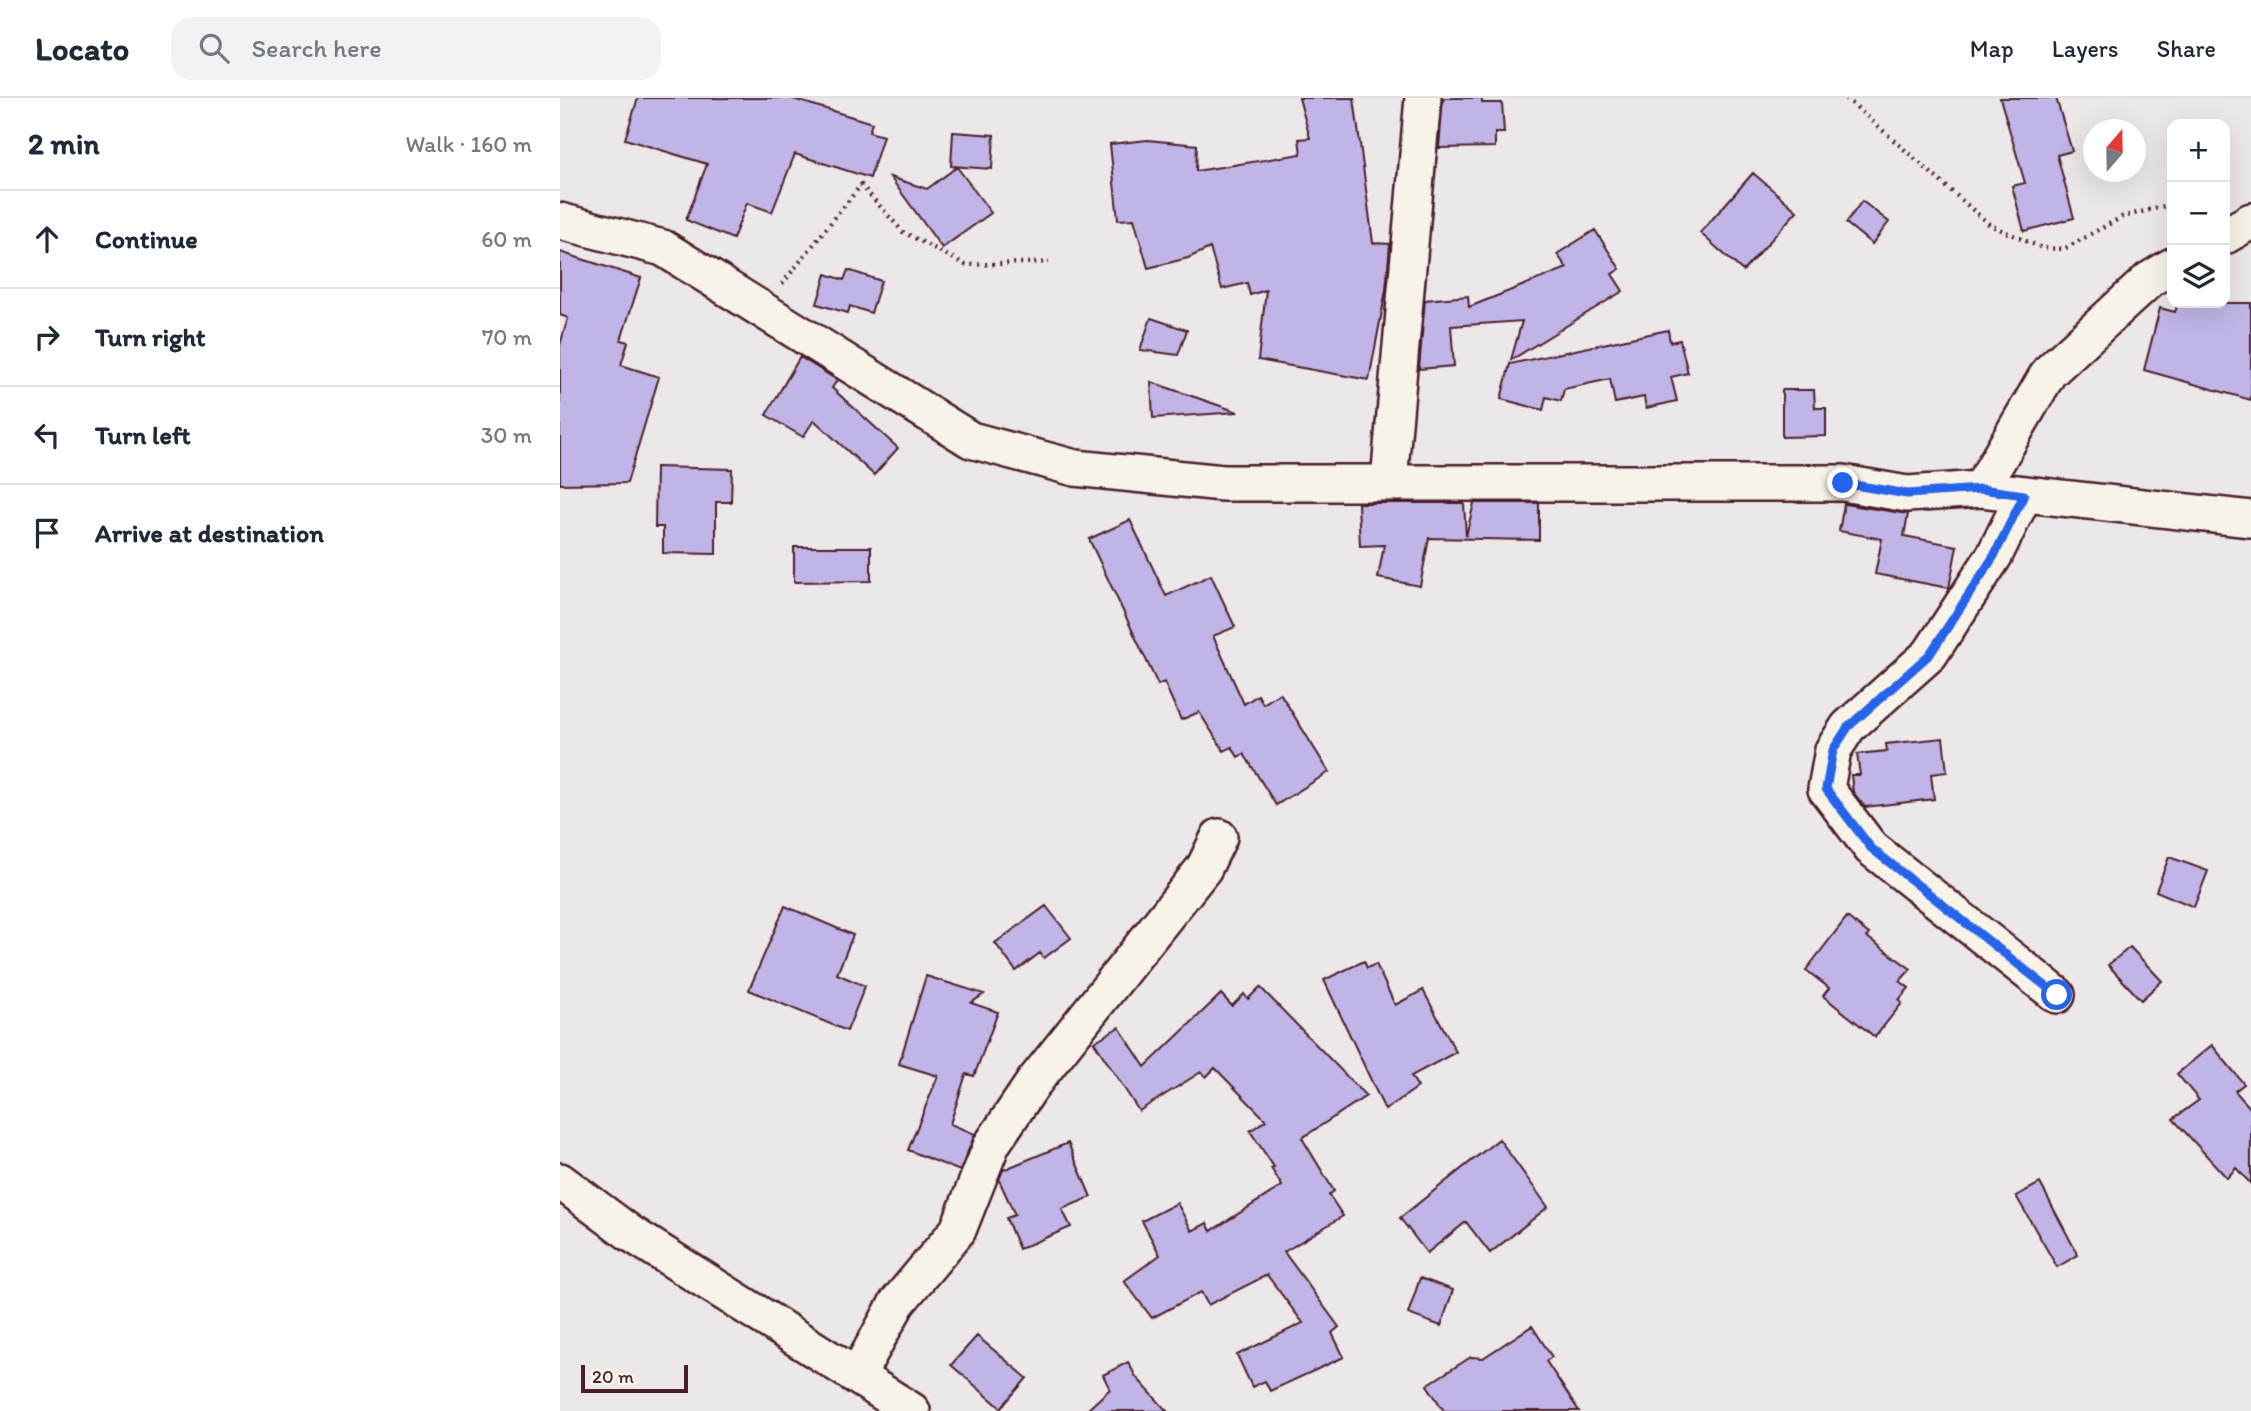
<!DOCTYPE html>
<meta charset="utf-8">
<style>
:root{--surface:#fff;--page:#f2f2f3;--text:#1f2937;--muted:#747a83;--line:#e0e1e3}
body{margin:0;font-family:Itim,sans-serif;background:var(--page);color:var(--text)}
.controls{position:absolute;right:21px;top:21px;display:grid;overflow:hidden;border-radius:14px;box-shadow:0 7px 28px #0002}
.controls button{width:63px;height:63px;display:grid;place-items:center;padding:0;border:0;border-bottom:2px solid var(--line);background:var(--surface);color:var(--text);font:35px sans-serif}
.compass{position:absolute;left:1523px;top:21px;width:63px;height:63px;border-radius:50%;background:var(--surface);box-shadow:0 7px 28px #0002;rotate:20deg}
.scale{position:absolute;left:21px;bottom:18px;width:107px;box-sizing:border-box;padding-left:7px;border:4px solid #4a1f2b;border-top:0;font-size:19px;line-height:24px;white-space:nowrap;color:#4a1f2b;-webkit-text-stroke:5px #f7f3e8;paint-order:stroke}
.stop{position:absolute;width:21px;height:21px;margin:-16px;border:5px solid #2563eb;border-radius:50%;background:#fff}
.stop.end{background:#2563eb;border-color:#fff;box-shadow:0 2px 7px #0008}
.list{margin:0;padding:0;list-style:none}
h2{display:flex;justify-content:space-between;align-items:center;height:91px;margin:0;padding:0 28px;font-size:30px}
h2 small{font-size:23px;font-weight:400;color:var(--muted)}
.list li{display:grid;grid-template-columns:46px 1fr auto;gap:21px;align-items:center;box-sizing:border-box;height:98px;padding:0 28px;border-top:2px solid var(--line)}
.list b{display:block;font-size:26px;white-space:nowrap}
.list em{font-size:23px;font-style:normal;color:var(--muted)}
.icon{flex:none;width:38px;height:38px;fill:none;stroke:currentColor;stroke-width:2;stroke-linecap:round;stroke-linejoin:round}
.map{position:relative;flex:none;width:1691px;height:1313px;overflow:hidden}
header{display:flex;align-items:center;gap:42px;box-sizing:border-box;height:98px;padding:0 35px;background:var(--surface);border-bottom:2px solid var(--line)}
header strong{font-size:33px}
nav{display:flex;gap:38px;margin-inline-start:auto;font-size:24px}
.search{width:490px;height:63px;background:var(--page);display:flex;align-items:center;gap:18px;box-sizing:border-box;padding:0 24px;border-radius:21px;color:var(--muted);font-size:26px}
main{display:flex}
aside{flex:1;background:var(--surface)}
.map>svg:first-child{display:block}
</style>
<header>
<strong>Locato</strong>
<div class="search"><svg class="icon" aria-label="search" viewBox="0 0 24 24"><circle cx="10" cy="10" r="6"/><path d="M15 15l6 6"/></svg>Search here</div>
<nav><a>Map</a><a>Layers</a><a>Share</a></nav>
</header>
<main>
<aside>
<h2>2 min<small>Walk · 160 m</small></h2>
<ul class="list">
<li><svg class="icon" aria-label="ahead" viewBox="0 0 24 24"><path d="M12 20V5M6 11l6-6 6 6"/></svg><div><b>Continue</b></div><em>60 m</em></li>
<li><svg class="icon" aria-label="right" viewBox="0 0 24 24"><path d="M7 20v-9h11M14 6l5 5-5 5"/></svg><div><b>Turn right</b></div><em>70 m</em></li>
<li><svg class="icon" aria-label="left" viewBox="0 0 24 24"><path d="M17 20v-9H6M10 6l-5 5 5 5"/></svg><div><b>Turn left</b></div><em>30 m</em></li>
<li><svg class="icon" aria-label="arrive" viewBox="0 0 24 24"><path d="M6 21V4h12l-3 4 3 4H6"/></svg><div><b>Arrive at destination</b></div></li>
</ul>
</aside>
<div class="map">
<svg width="1691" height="1313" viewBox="0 0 1691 1313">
<rect width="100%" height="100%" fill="#ece7e8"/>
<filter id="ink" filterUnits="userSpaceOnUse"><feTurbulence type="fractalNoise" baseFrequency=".0143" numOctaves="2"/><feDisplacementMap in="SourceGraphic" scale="14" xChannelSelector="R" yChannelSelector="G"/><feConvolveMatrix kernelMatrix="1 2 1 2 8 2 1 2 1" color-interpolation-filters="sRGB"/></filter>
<g filter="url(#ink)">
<path fill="#c0b5e6" stroke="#4a1f2b" stroke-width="2" d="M 78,0 L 230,0 L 312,25 L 309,34 L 323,38 L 310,80 L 235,56 L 212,114 L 187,105 L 173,141 L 126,122 L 147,66 L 65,41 Z
M 739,0 L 794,0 L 813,145 L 830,146 L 826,192 L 809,282 L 698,262 L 706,192 L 690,197 L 687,185 L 662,191 L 650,150 L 628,160 L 588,170 L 574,121 L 558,122 L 550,46 L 588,42 L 637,47 L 636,73 L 741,56 L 739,41 L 750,40 Z
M 883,0 L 922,0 L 922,5 L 942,5 L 944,35 L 935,35 L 935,49 L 879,50 Z
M 1440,0 L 1496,0 L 1512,53 L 1497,57 L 1514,120 L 1464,133 L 1452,88 L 1465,85 Z
M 393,34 L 434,37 L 432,71 L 391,68 Z
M 397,69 L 431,115 L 382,150 L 330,79 L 367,91 Z
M 1193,75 L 1237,113 L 1183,173 L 1140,135 Z
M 1302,103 L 1329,124 L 1312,146 L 1286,125 Z
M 1035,132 L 1060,171 L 1052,176 L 1063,193 L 951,262 L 962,223 L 891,228 L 894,268 L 859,271 L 865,202 L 908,198 L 909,209 L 1007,170 L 997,156 Z
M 0,154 L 81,180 L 61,242 L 68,244 L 61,267 L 99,279 L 67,385 L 0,386 L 0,247 L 8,220 L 0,217 Z
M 288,172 L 321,183 L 311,215 L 290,208 L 288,215 L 257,206 L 266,176 L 284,182 Z
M 1618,205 L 1691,205 L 1691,302 L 1584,272 L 1600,210 L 1615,214 Z
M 591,220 L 627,232 L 618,257 L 580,252 Z
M 1108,232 L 1110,244 L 1120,242 L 1128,275 L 1111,279 L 1117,303 L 1086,310 L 1084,299 L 1055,305 L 1050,281 L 1004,291 L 1001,303 L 986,299 L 983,312 L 941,301 L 950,266 Z
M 240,259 L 277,282 L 272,290 L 338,350 L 314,377 L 254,322 L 243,339 L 206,317 Z
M 591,284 L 678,314 L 593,320 Z
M 1222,292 L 1254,292 L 1255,310 L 1266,310 L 1266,338 L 1222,339 Z
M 96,369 L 172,371 L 171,404 L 156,404 L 156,456 L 103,455 L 103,429 L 95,429 Z
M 798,405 L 904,405 L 906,438 L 914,405 L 979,405 L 979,442 L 869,440 L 860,488 L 818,480 L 824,447 L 800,448 Z
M 1284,406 L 1348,416 L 1344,438 L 1397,448 L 1389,490 L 1315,476 L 1322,441 L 1279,433 Z
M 570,422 L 606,498 L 651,477 L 675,529 L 653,538 L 684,606 L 698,597 L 703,606 L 720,595 L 769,674 L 716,707 L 684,656 L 678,659 L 672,649 L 664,653 L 639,614 L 621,622 L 604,584 L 598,587 L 529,441 Z
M 234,449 L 311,449 L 311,483 L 234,484 Z
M 1383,640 L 1387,674 L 1371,676 L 1374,701 L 1305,709 L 1293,694 L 1291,677 L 1300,677 L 1297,656 L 1327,653 L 1326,646 Z
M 1609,759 L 1648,773 L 1634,809 L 1596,793 Z
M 225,808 L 293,837 L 277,876 L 305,888 L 287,933 L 189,892 Z
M 486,808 L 511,840 L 484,860 L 480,855 L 456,873 L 435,845 Z
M 1287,819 L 1309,836 L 1307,839 L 1351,871 L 1340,883 L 1349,890 L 1339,902 L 1342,905 L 1315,939 L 1263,898 L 1269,890 L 1246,872 Z
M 1570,849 L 1602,883 L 1581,902 L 1548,867 Z
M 804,863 L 807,870 L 816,866 L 835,907 L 863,892 L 896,954 L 851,978 L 858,989 L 825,1012 L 764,882 Z
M 366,878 L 424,896 L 411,905 L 438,914 L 414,978 L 406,976 L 390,1026 L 415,1036 L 400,1073 L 348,1052 L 378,978 L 339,966 Z
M 700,889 L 806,998 L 742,1040 L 774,1093 L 769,1097 L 783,1118 L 724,1154 L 779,1229 L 772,1235 L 784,1259 L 710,1293 L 705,1283 L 692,1289 L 677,1257 L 743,1225 L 707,1177 L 648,1207 L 641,1194 L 592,1220 L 564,1183 L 600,1157 L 582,1123 L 617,1105 L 632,1133 L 647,1125 L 651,1133 L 722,1088 L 711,1070 L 714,1069 L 690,1033 L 706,1022 L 655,970 L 646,979 L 641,974 L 579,1013 L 534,944 L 559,929 L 585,969 L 661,896 L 672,908 L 684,896 L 688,901 Z
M 1652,947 L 1684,986 L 1675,993 L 1691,1011 L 1691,1086 L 1676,1070 L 1667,1080 L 1613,1021 L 1639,1002 L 1617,976 Z
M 939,1041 L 988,1109 L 930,1155 L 906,1124 L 867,1155 L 840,1120 Z
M 508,1045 L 531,1099 L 502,1111 L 511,1129 L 459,1151 L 446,1120 L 455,1117 L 439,1082 L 443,1072 Z
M 1480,1085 L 1518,1157 L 1497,1169 L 1456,1098 Z
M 860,1180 L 893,1192 L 881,1228 L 848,1216 Z
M 972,1228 L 992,1259 L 986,1263 L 1019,1313 L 884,1313 L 867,1287 L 911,1259 L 923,1260 Z
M 417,1238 L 467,1280 L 441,1310 L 391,1267 Z
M 568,1264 L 576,1279 L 607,1313 L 526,1313 L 550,1291 L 543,1277 Z"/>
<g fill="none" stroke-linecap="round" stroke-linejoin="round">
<g stroke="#4a1f2b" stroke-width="40">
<path id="street" d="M 0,123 L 103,150 L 411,342 L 515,370 L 663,385 L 1283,385 L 1347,396 L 1421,391 L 1691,421
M 1665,138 L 1691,123
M 829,383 L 863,0
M 1421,391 L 1489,274 L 1589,182 L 1612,168
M 1464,397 L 1434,458 L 1370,556 L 1288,629 L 1273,652 L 1266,691 L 1311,750 L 1497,897
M 0,1083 L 70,1135 L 352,1313
M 298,1276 L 337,1205 L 398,1132 L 432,1046 L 474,984 L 644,770 L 659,739"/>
</g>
<path stroke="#4a1f2b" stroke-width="4.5" stroke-dasharray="2 5" stroke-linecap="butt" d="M 1286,0 L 1430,127 L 1482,150 L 1504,151 L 1562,119 L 1612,106
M 222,186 L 301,87 L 343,134 L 406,167 L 489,164"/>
<use href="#street" stroke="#f7f3e8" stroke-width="35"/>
</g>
</g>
<g fill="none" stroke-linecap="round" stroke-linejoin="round" filter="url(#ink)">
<path stroke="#2563eb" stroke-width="9" d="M 1283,385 L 1347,396 L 1421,391 L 1464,397 L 1434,458 L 1370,556 L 1288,629 L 1273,652 L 1266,691 L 1311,750 L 1497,897"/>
</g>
</svg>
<div class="controls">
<button>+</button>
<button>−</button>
<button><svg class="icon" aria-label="layers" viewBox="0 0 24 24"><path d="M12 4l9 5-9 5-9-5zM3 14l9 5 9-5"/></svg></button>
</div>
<svg class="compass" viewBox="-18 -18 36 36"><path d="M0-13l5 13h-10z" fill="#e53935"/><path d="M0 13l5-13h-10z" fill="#747a83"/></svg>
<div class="scale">20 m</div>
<div class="stop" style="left:1497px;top:897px"></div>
<div class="stop end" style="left:1283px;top:385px"></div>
</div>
</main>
